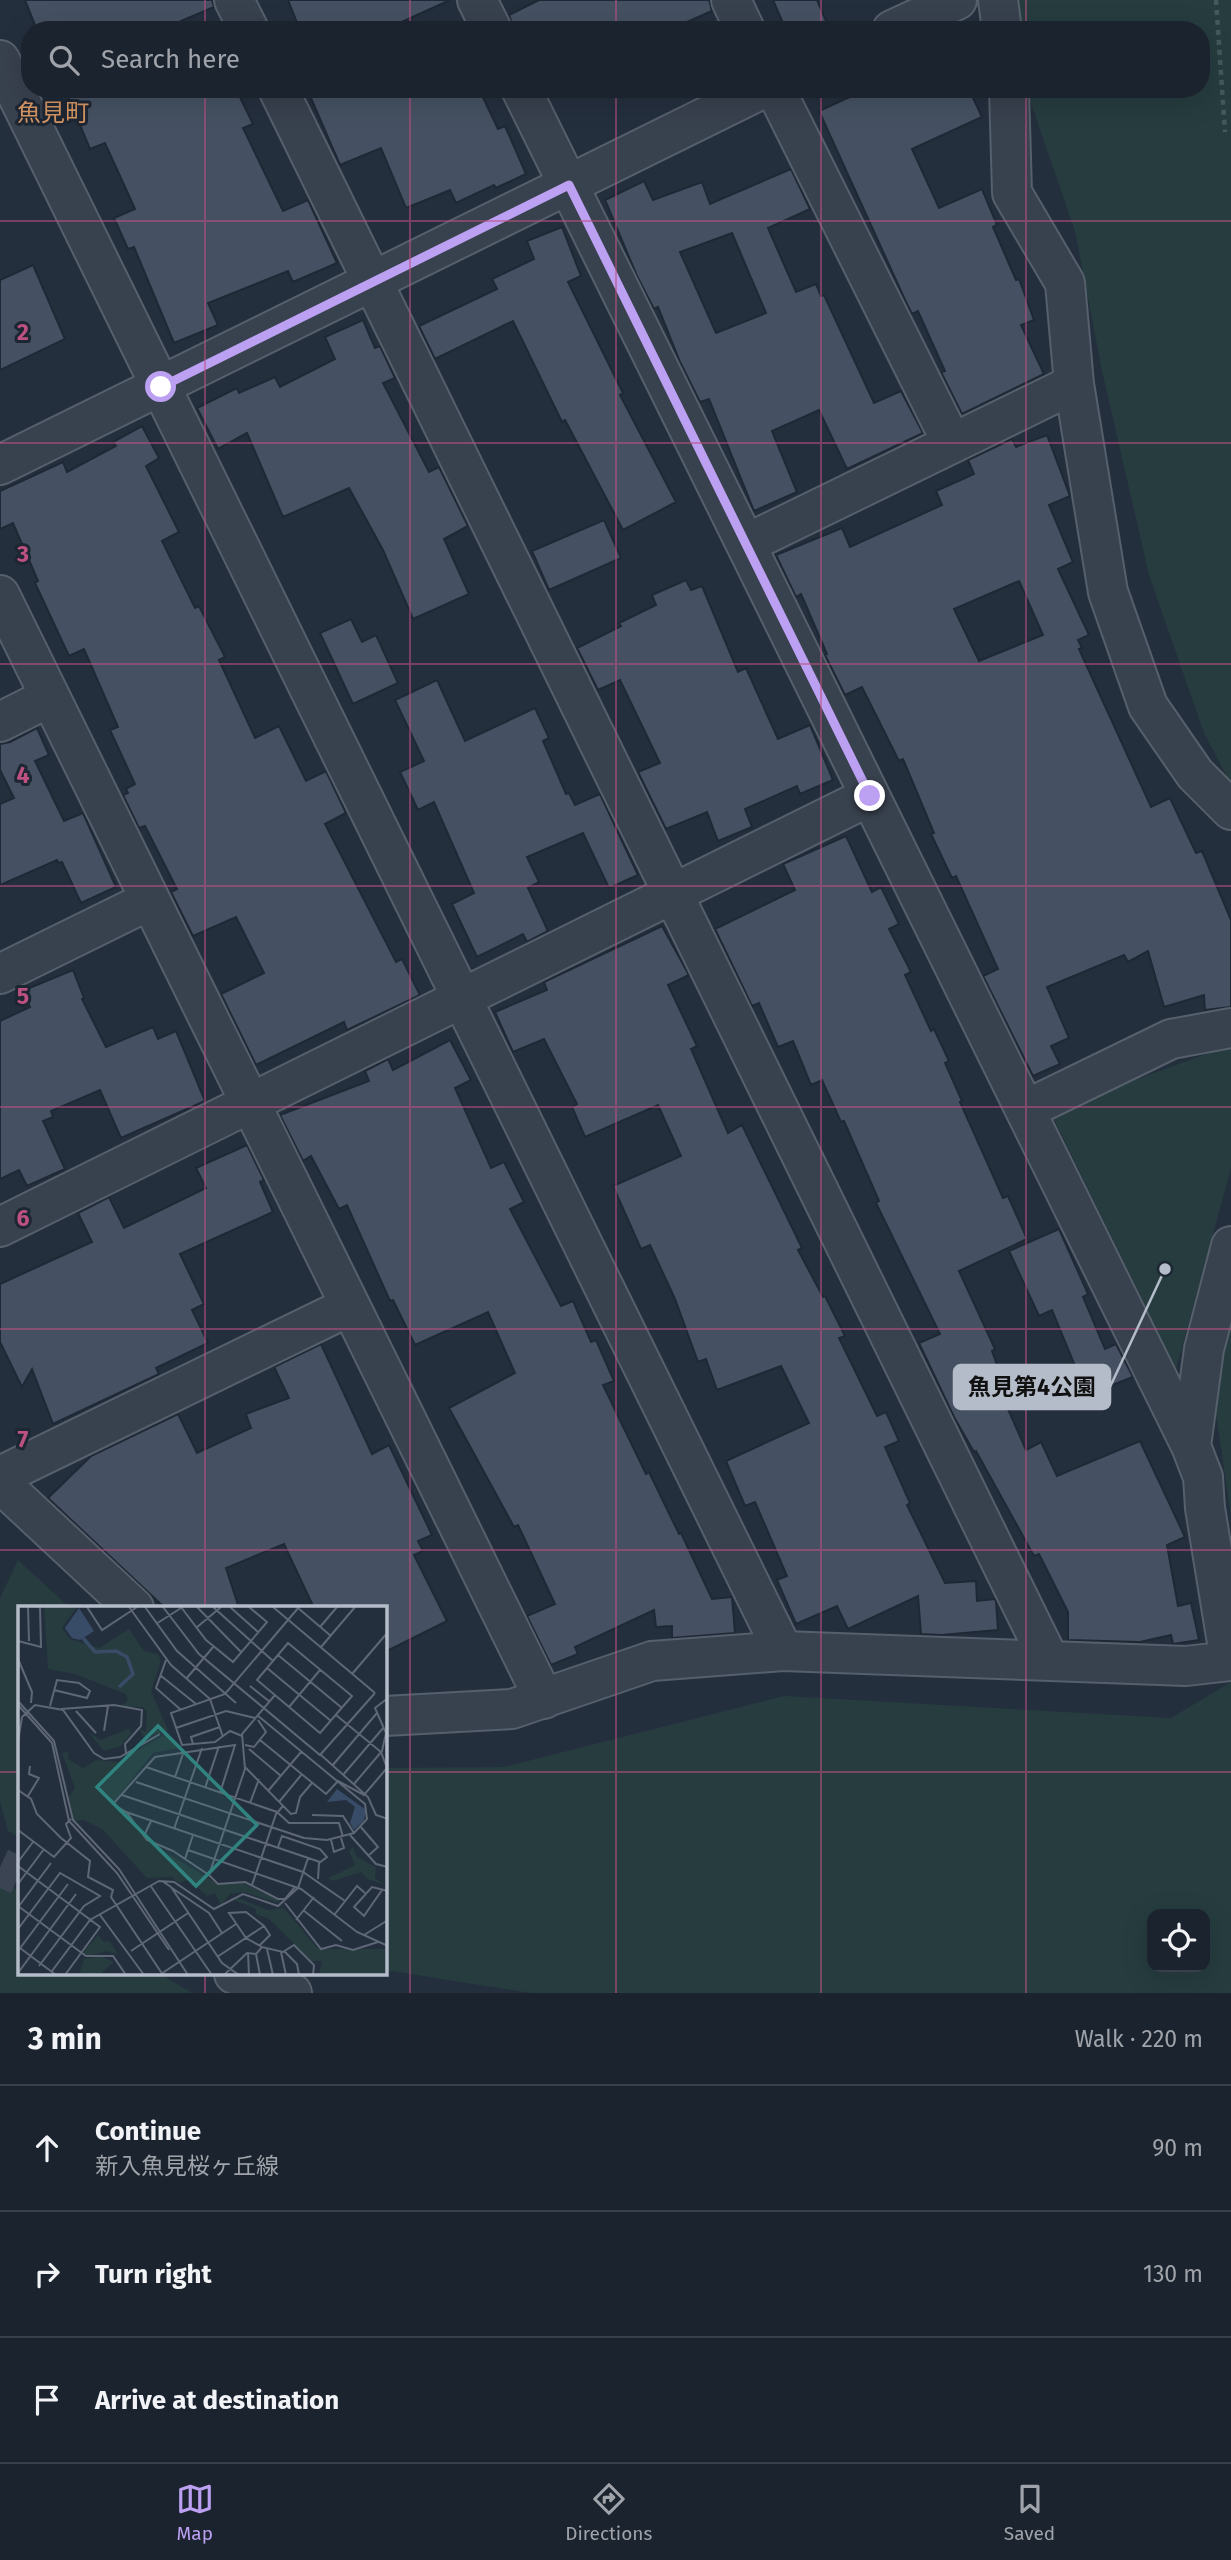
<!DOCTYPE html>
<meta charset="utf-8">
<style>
:root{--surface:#1b232e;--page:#282f3a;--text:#f1f3f6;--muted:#a0a4aa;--line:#39404a;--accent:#bca0f2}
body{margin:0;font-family:"Fira Sans","Noto Sans JP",sans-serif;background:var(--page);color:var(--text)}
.controls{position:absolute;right:21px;bottom:21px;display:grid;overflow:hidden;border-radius:14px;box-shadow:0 7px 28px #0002}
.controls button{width:63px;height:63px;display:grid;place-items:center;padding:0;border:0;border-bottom:2px solid var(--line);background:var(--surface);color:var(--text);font:35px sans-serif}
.stop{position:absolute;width:21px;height:21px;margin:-16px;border:5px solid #bca0f2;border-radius:50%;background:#fff}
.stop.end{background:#bca0f2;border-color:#fff;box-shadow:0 2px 7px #0008}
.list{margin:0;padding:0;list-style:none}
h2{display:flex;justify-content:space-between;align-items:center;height:91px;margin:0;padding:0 28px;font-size:30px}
h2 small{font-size:23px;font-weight:400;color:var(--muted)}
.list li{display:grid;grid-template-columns:46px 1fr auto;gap:21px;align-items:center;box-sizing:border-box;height:126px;padding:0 28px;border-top:2px solid var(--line)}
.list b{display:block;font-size:26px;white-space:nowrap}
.list p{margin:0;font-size:23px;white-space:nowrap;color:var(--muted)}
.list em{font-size:23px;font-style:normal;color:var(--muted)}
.icon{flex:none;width:38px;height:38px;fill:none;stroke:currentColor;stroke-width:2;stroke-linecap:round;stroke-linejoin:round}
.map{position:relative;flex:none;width:1231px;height:1993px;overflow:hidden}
.search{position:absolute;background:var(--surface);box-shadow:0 7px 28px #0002;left:21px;right:21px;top:21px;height:77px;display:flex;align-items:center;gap:18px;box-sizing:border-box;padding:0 24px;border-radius:28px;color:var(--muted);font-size:26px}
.sheet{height:469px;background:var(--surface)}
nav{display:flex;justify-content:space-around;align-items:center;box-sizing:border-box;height:98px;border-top:2px solid var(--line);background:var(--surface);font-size:19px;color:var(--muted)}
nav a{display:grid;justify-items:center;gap:4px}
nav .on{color:var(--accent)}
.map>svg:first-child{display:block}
</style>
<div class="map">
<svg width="1231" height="1993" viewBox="0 0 1231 1993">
<rect width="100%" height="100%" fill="#242f3e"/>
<path fill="#263c3f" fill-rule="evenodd" d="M 1008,0 L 1231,0 L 1231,784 L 1204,733 L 1149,575 L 1102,371 L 1075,231 L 1026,89 L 1201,89 L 1201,30 L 1013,30 Z
M 1231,1045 L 1231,1168 L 1176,1369 L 1050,1111 Z
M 1231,1290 L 1231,1516 L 1210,1373 Z
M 18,1560 L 70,1608 L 19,1608 L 19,1837 L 8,1831 L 0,1801 L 0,1598 Z
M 1231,1682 L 1231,1993 L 531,1993 L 385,1970 L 385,1768 L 504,1767 L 784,1696 L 1171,1718 ZM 1152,1914 L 1205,1914 L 1205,1967 L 1152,1967 Z
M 0,1880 L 19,1891 L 19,1974 L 160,1974 L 192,1993 L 0,1993 Z"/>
<path fill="#455162" stroke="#1f2835" stroke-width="2" fill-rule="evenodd" d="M 25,0 L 212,0 L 214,7 L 181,21 L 185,30 L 37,30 Z
M 288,0 L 450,0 L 384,30 L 300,30 Z
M 539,0 L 709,0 L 712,11 L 669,30 L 514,30 L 509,15 Z
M 773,0 L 817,0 L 830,30 L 786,30 Z
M 65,89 L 236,89 L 253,124 L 243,128 L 283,211 L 308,200 L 337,263 L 293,282 L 288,271 L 208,303 L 218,325 L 174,343 L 134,247 L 128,249 L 114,218 L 135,209 L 105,143 L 90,149 Z
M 307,89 L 479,89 L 498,129 L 505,126 L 526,174 L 496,188 L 494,185 L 456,203 L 450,190 L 406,208 L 381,148 L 340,165 Z
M 867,89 L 969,89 L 982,117 L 912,149 L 939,208 L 982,189 L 997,225 L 993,227 L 1016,280 L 1019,279 L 1034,320 L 1021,325 L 1044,374 L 962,414 L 941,372 L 945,371 L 918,311 L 912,314 L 906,302 L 819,111 Z
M 791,169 L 810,209 L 768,228 L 796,292 L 816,284 L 821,296 L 824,295 L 874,403 L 901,391 L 923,433 L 847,469 L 819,410 L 772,431 L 797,492 L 754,511 L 709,399 L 700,402 L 680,362 L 658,307 L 654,309 L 637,276 L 605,200 L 644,181 L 653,200 L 702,182 L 710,204 ZM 732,233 L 766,313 L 716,333 L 680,252 Z
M 562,227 L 581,276 L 568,282 L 623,393 L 620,395 L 676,502 L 623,530 L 565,420 L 562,422 L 513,321 L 435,359 L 419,326 L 497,289 L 492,279 L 534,259 L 527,241 Z
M 33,265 L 65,339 L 0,370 L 0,280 Z
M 363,320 L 375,348 L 380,346 L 395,378 L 383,383 L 429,472 L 439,467 L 468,526 L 444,539 L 469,594 L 413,619 L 383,550 L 349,488 L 283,517 L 247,433 L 218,449 L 197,408 L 237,388 L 239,393 L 275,377 L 280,387 L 335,359 L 325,337 Z
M 142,426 L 159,458 L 146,466 L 179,532 L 162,541 L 195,608 L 199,606 L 225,657 L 219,660 L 255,738 L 279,726 L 306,781 L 326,771 L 346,813 L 325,824 L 396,962 L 402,959 L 420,995 L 347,1030 L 344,1022 L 256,1065 L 221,994 L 264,973 L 236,917 L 193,936 L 171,892 L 177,889 L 145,826 L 139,828 L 123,795 L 128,793 L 126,789 L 135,784 L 110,730 L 118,727 L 84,649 L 69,656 L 35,583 L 38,581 L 13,523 L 0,529 L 0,491 L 63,462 L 67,472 L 116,446 L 113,442 Z
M 1047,435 L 1070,496 L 1049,505 L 1073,562 L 1058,569 L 1089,635 L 1078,640 L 1082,648 L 1079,649 L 1151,807 L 1170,798 L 1196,853 L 1202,851 L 1231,920 L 1231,1007 L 1205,1010 L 1204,995 L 1164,1007 L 1148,951 L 1128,962 L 1124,955 L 1047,987 L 1069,1038 L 1051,1046 L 1060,1064 L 1033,1076 L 983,976 L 998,969 L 956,876 L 952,878 L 931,834 L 934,833 L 903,759 L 899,761 L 862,687 L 845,695 L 825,655 L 827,654 L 801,594 L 796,597 L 776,555 L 842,528 L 850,547 L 942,505 L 936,491 L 974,474 L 968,460 L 1012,439 L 1016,447 ZM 1019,581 L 1043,635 L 979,661 L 954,609 Z
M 604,520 L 621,558 L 549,590 L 532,551 Z
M 686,580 L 691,590 L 702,586 L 738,672 L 746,668 L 778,739 L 810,725 L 833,780 L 800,794 L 797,786 L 745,809 L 752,827 L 718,841 L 707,812 L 666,829 L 638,772 L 660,763 L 620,680 L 598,690 L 577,648 L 621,626 L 619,623 L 656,605 L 652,595 Z
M 351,619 L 362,642 L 376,635 L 398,683 L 353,704 L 320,633 Z
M 437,680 L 465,741 L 535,708 L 549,738 L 543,741 L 566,794 L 569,793 L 575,805 L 600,794 L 638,875 L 609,888 L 583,833 L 527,857 L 539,882 L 528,888 L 548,931 L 527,942 L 523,934 L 477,957 L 452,904 L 474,893 L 434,802 L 418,810 L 400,772 L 424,761 L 395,700 Z
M 37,728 L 49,755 L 35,761 L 64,821 L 83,813 L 116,887 L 81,903 L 62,862 L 59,863 L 57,860 L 0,885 L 0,804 L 14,798 L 0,770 L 0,744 L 10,742 Z
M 846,836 L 872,892 L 881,887 L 899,924 L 889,929 L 911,972 L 905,975 L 931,1031 L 934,1029 L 949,1061 L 945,1063 L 962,1101 L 960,1102 L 1003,1198 L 1008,1196 L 1027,1239 L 959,1271 L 995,1349 L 992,1351 L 1003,1382 L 997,1384 L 1026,1450 L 1041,1442 L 1057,1476 L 1140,1441 L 1185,1537 L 1167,1545 L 1178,1606 L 1191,1603 L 1199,1640 L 1173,1644 L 1171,1635 L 1140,1642 L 1068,1640 L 1068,1612 L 1039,1554 L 1034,1556 L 976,1451 L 974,1452 L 954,1417 L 919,1343 L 940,1334 L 876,1203 L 879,1201 L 844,1121 L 841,1122 L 822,1080 L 811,1085 L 793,1041 L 778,1047 L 759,1003 L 752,1006 L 715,929 L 795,890 L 783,864 Z
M 662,926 L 689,975 L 668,985 L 697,1046 L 691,1049 L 728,1133 L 742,1125 L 802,1248 L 798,1250 L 823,1297 L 825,1296 L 845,1336 L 839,1338 L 877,1416 L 886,1412 L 899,1441 L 885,1447 L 910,1503 L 907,1505 L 945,1583 L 976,1581 L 977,1601 L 995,1599 L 996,1601 L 998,1630 L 941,1635 L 921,1634 L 918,1596 L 848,1629 L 837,1606 L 796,1624 L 777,1580 L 787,1576 L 755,1502 L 745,1506 L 726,1461 L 809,1423 L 781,1366 L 717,1390 L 706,1359 L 698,1362 L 675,1299 L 650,1245 L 641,1249 L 613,1186 L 681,1156 L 658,1105 L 585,1137 L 572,1107 L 577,1104 L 544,1039 L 513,1052 L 495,1012 L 547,990 L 544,982 Z
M 73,970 L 84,998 L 82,999 L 106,1047 L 153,1027 L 158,1039 L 176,1031 L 205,1101 L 121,1138 L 100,1090 L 51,1111 L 53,1117 L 43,1121 L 65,1169 L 27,1186 L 19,1170 L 0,1179 L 0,1021 L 30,1007 L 22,991 Z
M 450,1040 L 471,1080 L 455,1088 L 491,1168 L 504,1162 L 524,1202 L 510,1209 L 561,1306 L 573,1301 L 591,1342 L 596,1340 L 614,1381 L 603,1385 L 646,1474 L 649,1472 L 679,1534 L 681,1533 L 712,1599 L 732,1597 L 735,1633 L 672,1638 L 672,1626 L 656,1627 L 654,1610 L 575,1647 L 578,1654 L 551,1665 L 527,1616 L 555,1604 L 518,1525 L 514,1527 L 449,1408 L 515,1373 L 488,1312 L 415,1345 L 393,1300 L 390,1301 L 347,1205 L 339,1209 L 311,1156 L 303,1161 L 280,1115 L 369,1081 L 365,1071 L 388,1059 L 393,1070 Z
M 247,1145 L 264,1180 L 260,1182 L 273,1212 L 180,1254 L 204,1304 L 192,1310 L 208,1343 L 156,1368 L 159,1374 L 53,1424 L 32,1369 L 22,1387 L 0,1342 L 0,1284 L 92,1242 L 78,1213 L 109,1197 L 124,1228 L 206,1188 L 196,1168 Z
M 1059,1229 L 1088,1294 L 1083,1297 L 1105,1349 L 1116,1344 L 1133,1377 L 1087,1395 L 1052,1310 L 1039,1316 L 1009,1251 Z
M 321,1344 L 372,1454 L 389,1445 L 432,1535 L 418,1541 L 423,1551 L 414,1555 L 447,1621 L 385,1652 L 385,1608 L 314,1608 L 284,1544 L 226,1568 L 239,1608 L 165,1608 L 48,1498 L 91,1456 L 178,1414 L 197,1453 L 251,1428 L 246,1414 L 289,1398 L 274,1367 Z"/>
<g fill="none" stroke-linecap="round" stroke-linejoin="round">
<path stroke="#3a4453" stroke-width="38" stroke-dasharray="38 19" stroke-linecap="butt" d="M 0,1867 L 19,1876"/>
<g stroke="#565f6c" stroke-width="42">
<path id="minor" d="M 234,0 L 249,30
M 477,0 L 492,30
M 998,0 L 1002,30
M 892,30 L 957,0
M 278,89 L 1049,1660
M 775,89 L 952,443
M 1009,89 L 1012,193 L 1065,283 L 1074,384 L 1108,592 L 1148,706 L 1195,774 L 1231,810
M 746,544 L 1074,384
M 0,595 L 544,1699
M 0,722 L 50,697
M 0,974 L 150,900
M 1025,1110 L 1171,1039 L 1231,1028
M 0,1227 L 870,796
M 1191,1446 L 1204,1349 L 1231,1246
M 0,1476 L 350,1306
M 0,1483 L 134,1608
M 385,1716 L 512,1709 L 652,1661 L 783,1651 L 1186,1666 L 1230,1661 L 1205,1508 L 1203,1477 L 1191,1446 L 521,89"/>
</g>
<g stroke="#565f6c" stroke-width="42">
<path id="tertiary" d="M 731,0 L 745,30
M 0,60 L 783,1651
M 0,465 L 762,89
M 234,1974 L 292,1993"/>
</g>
<path stroke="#44595c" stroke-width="4.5" stroke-dasharray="5 5" stroke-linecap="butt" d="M 1216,0 L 1225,132"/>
<use href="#minor" stroke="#38414e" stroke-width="38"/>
<use href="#tertiary" stroke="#38414e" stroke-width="38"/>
</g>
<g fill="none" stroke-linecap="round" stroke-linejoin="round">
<path stroke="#bca0f2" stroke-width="9" d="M 161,387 L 569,185 L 870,796"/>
</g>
<path fill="none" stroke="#bd5182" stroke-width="2" stroke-opacity="0.55" d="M 205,0 L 205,30M 410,0 L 410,30M 616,0 L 616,30M 821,0 L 821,30M 1026,0 L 1026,30M 205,89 L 205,1608M 410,89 L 410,1993M 616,89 L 616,1993M 821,89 L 821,1993M 1026,89 L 1026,1993M 0,221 L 1231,221M 0,443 L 1231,443M 0,664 L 1231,664M 0,886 L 1231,886M 0,1107 L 1231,1107M 0,1329 L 1231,1329M 0,1550 L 1231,1550M 0,1772 L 19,1772M 385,1772 L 1231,1772M 205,1974 L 205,1993"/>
<g text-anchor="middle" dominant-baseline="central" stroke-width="6" stroke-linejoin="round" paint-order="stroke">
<g font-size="24" fill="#d59563" stroke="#1d2633">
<text x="53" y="113">魚見町</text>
</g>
</g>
<g transform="translate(18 1606)">
<rect width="369" height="369" fill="#242f3e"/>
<path d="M 26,1 L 59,1 L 44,22 L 52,33 L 81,42 L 111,23 L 126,45 L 140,48 L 143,55 L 133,85 L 150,124 L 126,131 L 121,124 L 128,125 L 129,106 L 125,101 L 103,101 L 110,94 L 108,88 L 57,68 L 30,63 ZM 110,123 L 114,126 L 103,140 L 86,145 L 70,126 L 83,134 ZM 148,128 L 161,142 L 135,147 L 94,198 L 137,240 L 200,278 L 224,277 L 263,295 L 260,297 L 226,286 L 212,288 L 203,299 L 197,287 L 189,290 L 171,274 L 160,277 L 154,271 L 129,272 L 85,224 L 66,214 L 56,215 L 51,191 L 57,182 L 44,147 L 50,146 L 50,153 L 65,162 L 78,154 L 100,156 ZM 335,241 L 339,251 L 358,261 L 357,273 L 369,279 L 349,273 L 343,266 L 315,275 L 310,272 L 337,259 L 331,245 ZM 220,292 L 250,304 L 266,302 L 300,343 L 369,343 L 369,368 L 301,369 L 304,355 L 293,355 L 251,313 L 238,308 L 238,303 L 216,294 ZM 80,329 L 86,336 L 92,335 L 100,349 L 89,345 L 72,350 L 65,347 ZM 83,350 L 96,356 L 81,369 L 61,369 L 66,353 Z" fill="#263c3f"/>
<path d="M 61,2 L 76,25 L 62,34 L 54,32 L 47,22 ZM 319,183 L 348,204 L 346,214 L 336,224 L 332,217 L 337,201 L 328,194 L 309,196 Z" fill="#394c67"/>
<path fill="none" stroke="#394c67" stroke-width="3.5" d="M 65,32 L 77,46 L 98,45 L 109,51 L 115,68 L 101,81"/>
<path fill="none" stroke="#5e6776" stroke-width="2" d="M 10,1 L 11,35M 69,1 L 84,24 L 119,1M 111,1 L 153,59 L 192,93 L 205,131M 127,1 L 159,45 L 218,97M 145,1 L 181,48 L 302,149 L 357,87M 163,1 L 188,34 L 215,56 L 249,16 L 231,1M 179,1 L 223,46M 195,1 L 255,55M 212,1 L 240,26M 255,1 L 357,87M 280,2 L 313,30M 138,18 L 163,2M 302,21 L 319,1M 178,22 L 203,1M 0,35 L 23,41 L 22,1M 270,37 L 334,90 L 302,127 L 239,74 ZM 303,41 L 337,1M 260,49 L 324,102M 0,53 L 14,86 L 13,97M 148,54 L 138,82 L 163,104M 249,62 L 313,115M 334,68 L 370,26M 142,69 L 178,98M 168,73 L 196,40M 232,80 L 252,96M 257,89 L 224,128 L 227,163 L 191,269 L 200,278 L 227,276 L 260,293 L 267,293 L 277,281M 0,95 L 36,135 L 55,214 L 101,263 L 170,369M 0,99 L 34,137 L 51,215 L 99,267 L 151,344M 32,100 L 39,74 L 61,77 L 72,85 L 69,92 L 36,84M 271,101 L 302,64M 43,103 L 96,99 L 124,104 L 123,120 L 107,138 L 108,147M 58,105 L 78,127M 158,122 L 208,105 L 237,112M 86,125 L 90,100M 224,130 L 212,125 L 197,136 L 164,139 L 153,107 L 207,88 L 281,1M 242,134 L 308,188 L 320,175 L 346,189 L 369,162 L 363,146 L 318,109M 0,136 L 4,111 L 17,99 L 45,104 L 76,147 L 86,153 L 102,151 L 142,128M 175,138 L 173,131 L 202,121M 227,139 L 236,141 L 248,126 L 240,114M 231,143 L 263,170M 303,149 L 350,191 L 358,209 L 370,213M 314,160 L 359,107M 128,161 L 259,206 L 271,217 L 321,217 L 325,231M 227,161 L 273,208 L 278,207 L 282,191 L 294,177M 325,169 L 366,121M 157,171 L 166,145M 118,176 L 286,232 L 309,234 L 336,227 L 349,213 L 347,198 L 239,109M 336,178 L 364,145 L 368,127 L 357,102 L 370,92M 187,182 L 201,140M 0,184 L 13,193 L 19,208 L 43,232 L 72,255 L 70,271 L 95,284 L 93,291 L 145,369M 250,185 L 283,146M 202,187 L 217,139 L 137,151 L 95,198 L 108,206 L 285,266 L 327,295M 104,189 L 302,256M 10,190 L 21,172 L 11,168 L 12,160M 261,196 L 284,168M 232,197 L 241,173M 109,207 L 126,230M 294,209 L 325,210 L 336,227M 133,215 L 126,230 L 129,234 L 155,245 L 191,269M 342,220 L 360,241 L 350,250M 156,223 L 184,142M 0,224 L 36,251 L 53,232 L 48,218 L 53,213M 332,229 L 358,258 L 370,261M 313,234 L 316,246 L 326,242 L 323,232M 260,241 L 264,230 L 302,243 L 309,251 L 301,257 L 300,273M 170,244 L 283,283 L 339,326 L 370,340M 167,253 L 175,229M 0,256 L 15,236M 0,260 L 82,321 L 47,369M 144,275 L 153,281 L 204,357 L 221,369M 0,278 L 26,243M 132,279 L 194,369M 234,279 L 258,208 L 265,200M 154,282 L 191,307 L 204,327M 364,284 L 346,310 L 336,301 L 354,281 L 370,285M 267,297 L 303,343 L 318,339 L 335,344 L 360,336M 0,300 L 68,350 L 95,350 L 108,369M 1,300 L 33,257M 285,304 L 324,335M 317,308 L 339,280 L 347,287M 82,309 L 126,369M 278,314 L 296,291M 0,323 L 42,267 L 82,290 L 66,300 L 21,360M 346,329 L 370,314M 241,340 L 252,329 L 246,320 L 228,306 L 211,307 L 228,332 L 244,341M 2,342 L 38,369M 249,343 L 255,369M 0,345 L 50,278M 113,345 L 170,307M 266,345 L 279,358 L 281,369M 263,346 L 268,369M 230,347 L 231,369M 238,348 L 242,369M 199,351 L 246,320M 34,365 L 72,314 L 141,275 L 156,276 L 196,303 L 225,288 L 260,300 L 280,282 L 290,252M 0,367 L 58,288M 143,368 L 218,318M 206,369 L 229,347 L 238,348 L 244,341 L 265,346 L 276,339 L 296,359 L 295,369"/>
<path fill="#308480" fill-opacity="0.15" stroke="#308480" stroke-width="3.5" d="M 140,120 L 239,219 L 178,280 L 79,181 Z"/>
<rect width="369" height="369" fill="none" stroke="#b4bcc9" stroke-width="3.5"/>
</g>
<g font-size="23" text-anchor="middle" font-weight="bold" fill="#bd5182" stroke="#1d2633" stroke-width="6" stroke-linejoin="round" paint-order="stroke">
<text x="23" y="340">2</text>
<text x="23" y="562">3</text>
<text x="23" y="783">4</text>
<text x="23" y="1004">5</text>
<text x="23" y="1226">6</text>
<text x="23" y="1447">7</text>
</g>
<path fill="none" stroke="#b4bcc9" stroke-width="2.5" d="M1165 1269L1110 1387"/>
<circle fill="#b4bcc9" stroke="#1d2633" stroke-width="2.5" cx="1165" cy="1269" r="7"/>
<rect fill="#b4bcc9" stroke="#b4bcc9" stroke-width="2.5" x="954" y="1365" width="156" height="44" rx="7"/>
<g font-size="23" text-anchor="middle" font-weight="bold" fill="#111">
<text x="1032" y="1395">魚見第4公園</text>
</g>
</svg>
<div class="controls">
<button><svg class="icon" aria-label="locate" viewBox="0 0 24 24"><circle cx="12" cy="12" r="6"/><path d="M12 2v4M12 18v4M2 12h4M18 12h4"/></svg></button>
</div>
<div class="stop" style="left:161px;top:387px"></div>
<div class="stop end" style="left:870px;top:796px"></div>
<div class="search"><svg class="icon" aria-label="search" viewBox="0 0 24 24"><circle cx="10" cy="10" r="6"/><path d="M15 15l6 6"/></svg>Search here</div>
</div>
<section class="sheet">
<h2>3 min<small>Walk · 220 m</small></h2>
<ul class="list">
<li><svg class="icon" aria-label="ahead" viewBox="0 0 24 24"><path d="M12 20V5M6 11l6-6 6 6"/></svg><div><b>Continue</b><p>新入魚見桜ヶ丘線</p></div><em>90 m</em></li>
<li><svg class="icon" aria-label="right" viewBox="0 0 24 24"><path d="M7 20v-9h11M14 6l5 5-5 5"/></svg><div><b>Turn right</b></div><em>130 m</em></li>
<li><svg class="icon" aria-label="arrive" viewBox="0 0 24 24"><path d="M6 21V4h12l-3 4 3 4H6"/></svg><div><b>Arrive at destination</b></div></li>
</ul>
</section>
<nav>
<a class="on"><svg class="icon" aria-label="map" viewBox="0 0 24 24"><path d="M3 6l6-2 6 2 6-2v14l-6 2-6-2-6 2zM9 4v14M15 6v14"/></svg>Map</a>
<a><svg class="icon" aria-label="directions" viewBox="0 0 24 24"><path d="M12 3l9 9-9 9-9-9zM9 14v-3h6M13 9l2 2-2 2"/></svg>Directions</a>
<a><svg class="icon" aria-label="saved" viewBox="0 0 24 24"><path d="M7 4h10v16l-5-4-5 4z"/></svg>Saved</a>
</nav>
